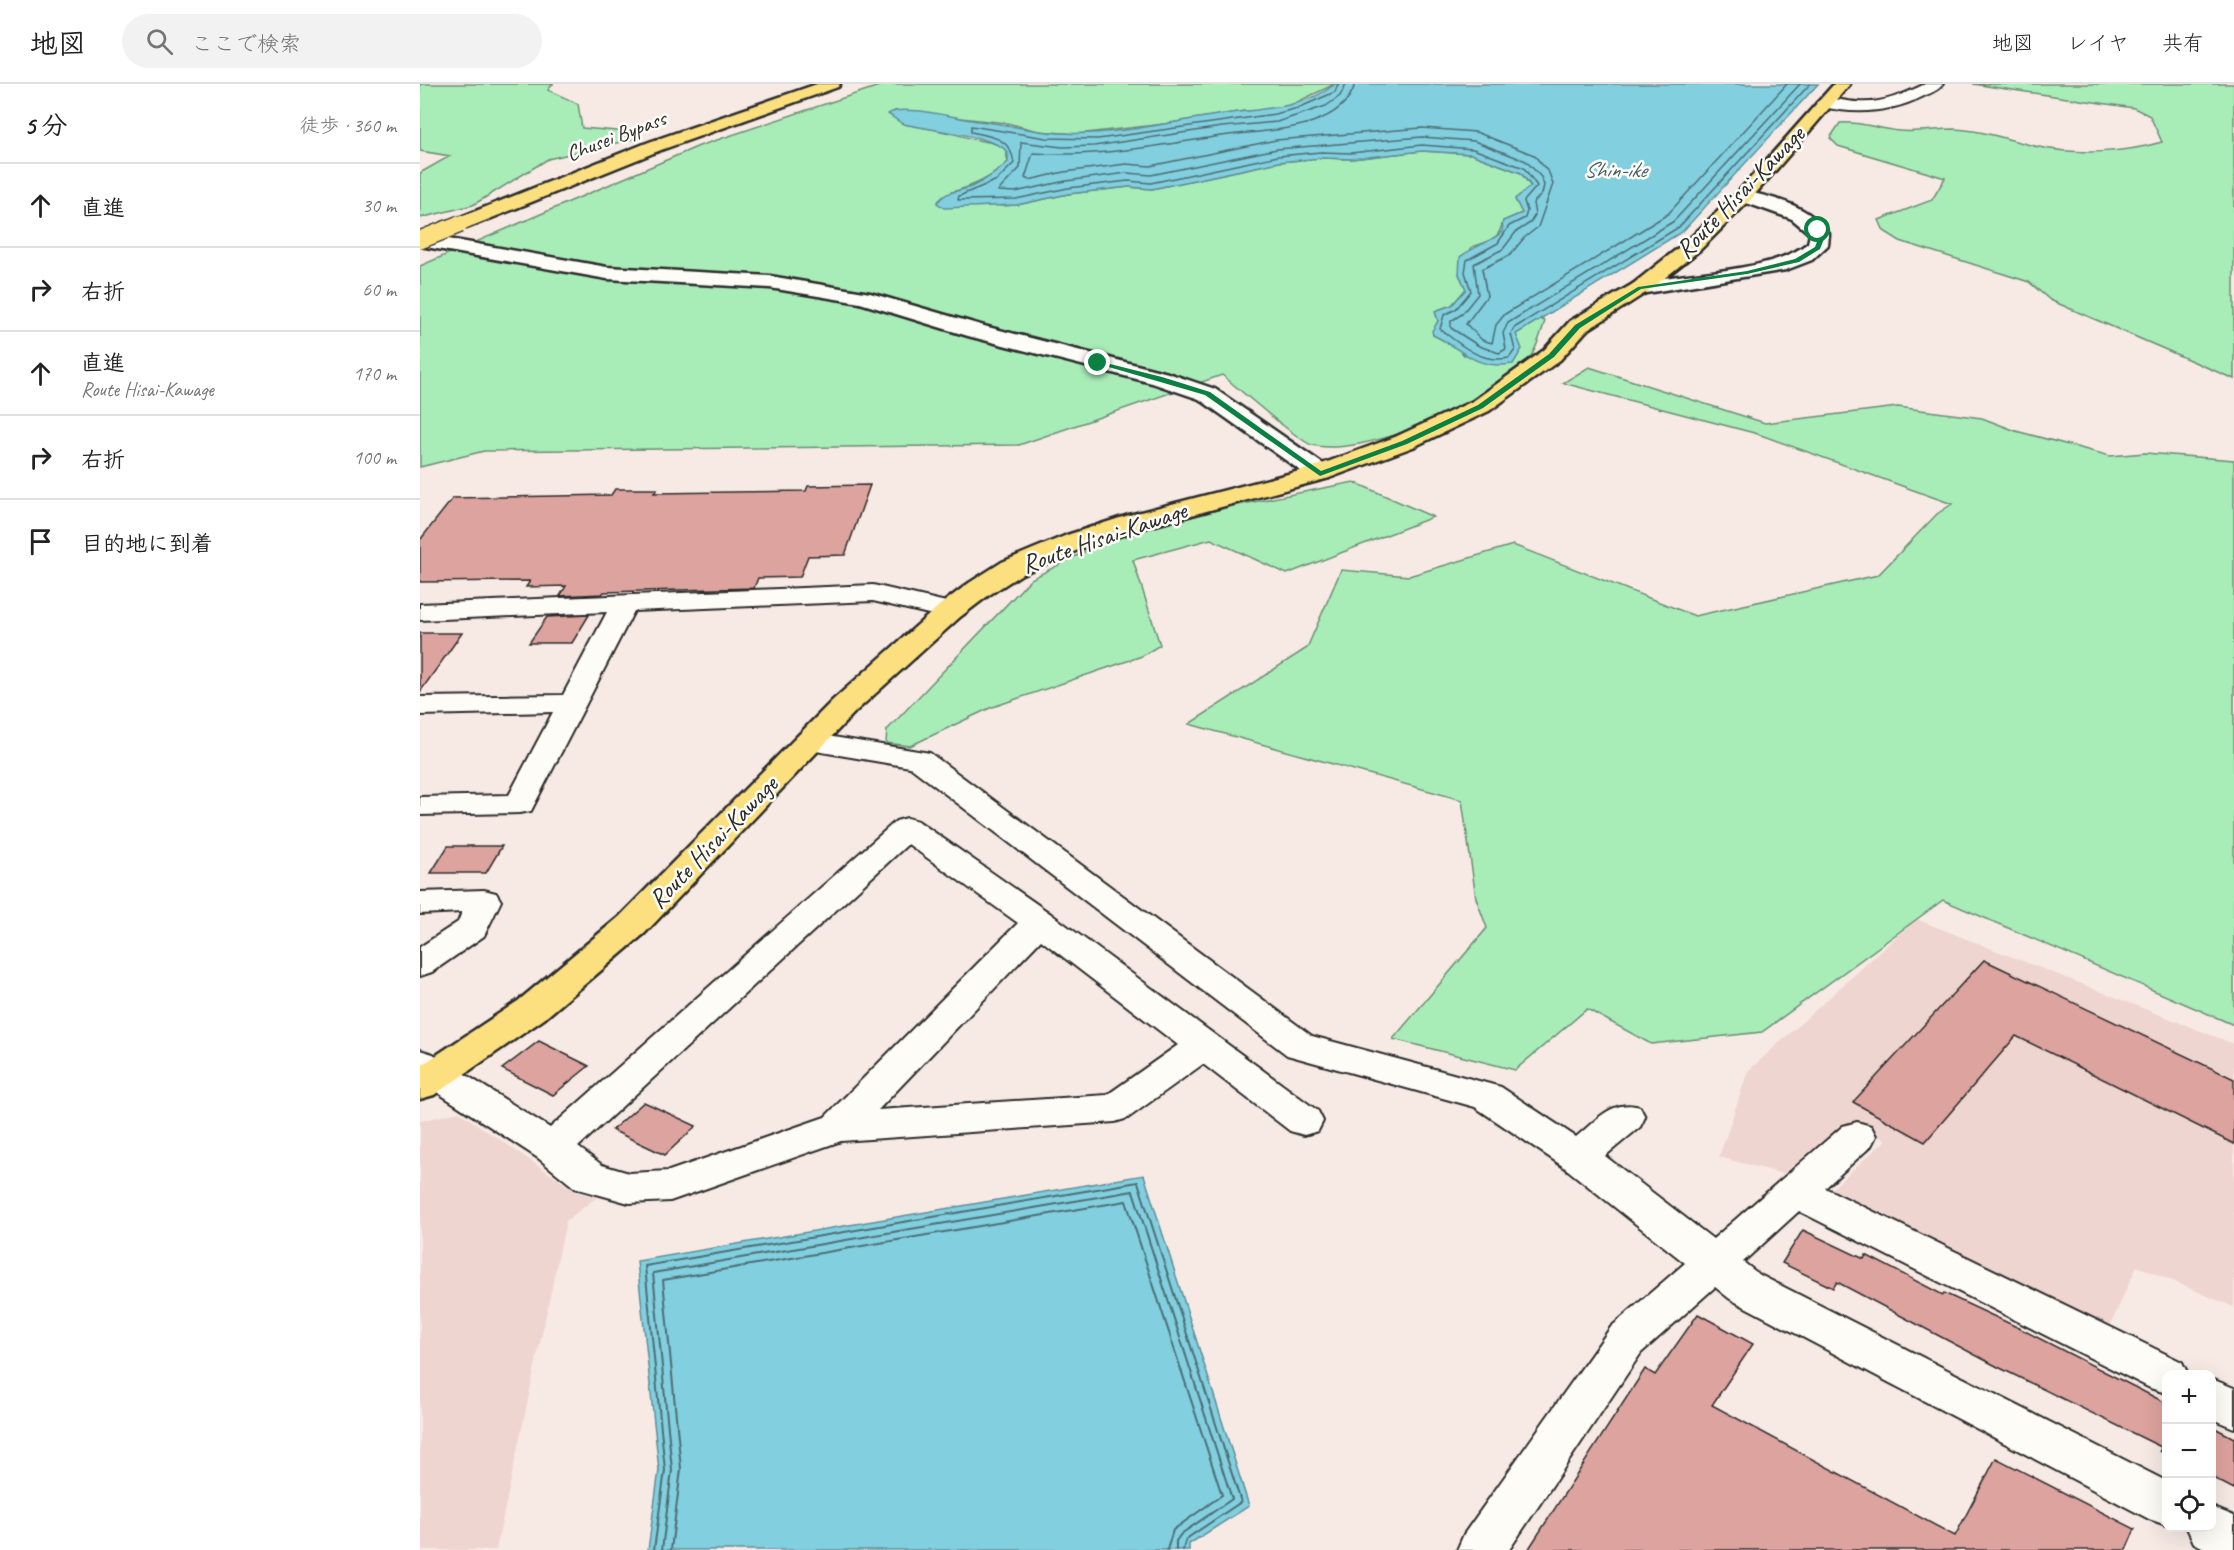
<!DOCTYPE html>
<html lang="ja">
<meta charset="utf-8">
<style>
:root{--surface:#fff;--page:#f2f2f2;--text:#222;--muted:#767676;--line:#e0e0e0}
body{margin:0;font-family:Caveat,"Klee One",sans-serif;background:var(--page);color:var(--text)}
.controls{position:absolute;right:18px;bottom:18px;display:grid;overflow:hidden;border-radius:12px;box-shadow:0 6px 24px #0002}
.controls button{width:54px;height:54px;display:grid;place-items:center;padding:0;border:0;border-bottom:2px solid var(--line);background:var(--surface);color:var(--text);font:30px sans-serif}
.stop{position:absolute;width:18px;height:18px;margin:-14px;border:4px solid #0b8043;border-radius:50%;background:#fff}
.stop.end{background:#0b8043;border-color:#fff;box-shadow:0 2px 6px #0008}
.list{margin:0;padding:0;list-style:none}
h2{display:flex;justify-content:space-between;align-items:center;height:78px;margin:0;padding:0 24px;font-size:26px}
h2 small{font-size:20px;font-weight:400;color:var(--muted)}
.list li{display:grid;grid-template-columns:39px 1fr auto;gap:18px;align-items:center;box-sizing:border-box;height:84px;padding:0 24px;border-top:2px solid var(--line)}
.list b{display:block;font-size:22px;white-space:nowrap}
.list p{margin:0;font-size:20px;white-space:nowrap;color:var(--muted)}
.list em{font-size:20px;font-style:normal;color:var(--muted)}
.icon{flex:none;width:33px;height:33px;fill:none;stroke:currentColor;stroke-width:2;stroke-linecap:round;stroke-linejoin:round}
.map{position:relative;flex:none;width:1814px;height:1466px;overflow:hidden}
header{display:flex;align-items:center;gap:36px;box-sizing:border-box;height:84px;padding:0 30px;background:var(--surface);border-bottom:2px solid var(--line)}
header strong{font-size:28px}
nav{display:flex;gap:33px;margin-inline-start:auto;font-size:21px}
.search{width:420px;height:54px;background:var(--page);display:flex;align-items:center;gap:15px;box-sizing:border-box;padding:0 21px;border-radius:33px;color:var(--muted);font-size:22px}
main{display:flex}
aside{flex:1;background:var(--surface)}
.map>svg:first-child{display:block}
</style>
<header>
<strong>地図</strong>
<div class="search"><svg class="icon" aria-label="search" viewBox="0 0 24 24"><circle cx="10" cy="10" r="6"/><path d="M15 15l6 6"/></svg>ここで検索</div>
<nav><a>地図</a><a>レイヤ</a><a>共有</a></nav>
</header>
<main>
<aside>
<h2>5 分<small>徒歩 · 360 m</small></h2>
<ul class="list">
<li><svg class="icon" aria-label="ahead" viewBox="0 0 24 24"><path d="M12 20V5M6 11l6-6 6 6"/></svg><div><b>直進</b></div><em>30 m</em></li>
<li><svg class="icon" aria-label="right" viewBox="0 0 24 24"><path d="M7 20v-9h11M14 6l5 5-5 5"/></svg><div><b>右折</b></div><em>60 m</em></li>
<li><svg class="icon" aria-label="ahead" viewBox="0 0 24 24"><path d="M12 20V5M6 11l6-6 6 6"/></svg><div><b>直進</b><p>Route Hisai-Kawage</p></div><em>170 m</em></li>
<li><svg class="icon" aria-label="right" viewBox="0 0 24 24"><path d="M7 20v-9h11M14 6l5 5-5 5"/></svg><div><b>右折</b></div><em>100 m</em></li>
<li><svg class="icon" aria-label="arrive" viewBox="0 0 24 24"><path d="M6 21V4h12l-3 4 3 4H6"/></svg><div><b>目的地に到着</b></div></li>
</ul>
</aside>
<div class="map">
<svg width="1814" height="1466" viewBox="0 0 1814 1466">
<rect width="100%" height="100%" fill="#f7eae5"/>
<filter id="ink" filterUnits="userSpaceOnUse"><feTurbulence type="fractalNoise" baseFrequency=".0167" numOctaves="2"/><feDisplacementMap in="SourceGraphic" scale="12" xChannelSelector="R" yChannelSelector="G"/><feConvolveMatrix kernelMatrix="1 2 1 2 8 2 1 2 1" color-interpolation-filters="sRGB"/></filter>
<g filter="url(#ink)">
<path fill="#efd5d0" d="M 1496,835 L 1814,960 L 1814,1223 L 1717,1182 L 1689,1244 L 1409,1107 L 1466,1056 L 1426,1038 L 1363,1090 L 1299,1073 L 1328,987 Z
M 39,1028 L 157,1108 L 177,1113 L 146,1137 L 76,1466 L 0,1466 L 0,1037 Z"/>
<path fill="#a8edb8" stroke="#6a8c72" stroke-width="1.5" d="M 0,0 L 133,0 L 128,6 L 158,20 L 162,44 L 209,48 L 218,54 L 128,75 L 53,121 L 0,134 L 0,89 L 30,72 L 0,67 Z
M 465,0 L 915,0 L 871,21 L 844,27 L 824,27 L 744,40 L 657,50 L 618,47 L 587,39 L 475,27 L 481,39 C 504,44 527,47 549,54 C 562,58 573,57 585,64 L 588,78 C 571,94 554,102 532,108 L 581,122 L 597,121 L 648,110 L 709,103 L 732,105 L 859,78 L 902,74 L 931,75 L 1002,67 L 1051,70 L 1101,89 L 1111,103 L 1095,115 L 1102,129 L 1083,137 C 1078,158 1071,156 1052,163 L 1039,190 L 1046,205 L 1032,221 L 1015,227 L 1018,237 L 1013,251 L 1035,261 L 1044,271 L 1096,250 L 1120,235 L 1125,237 C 1119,255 1115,271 1101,285 C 1066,321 941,374 892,361 C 879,358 818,304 802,291 L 599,361 L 64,367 L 0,383 L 0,182 L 279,62 Z
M 1553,0 L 1814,0 L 1814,295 L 1630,216 L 1609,198 L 1480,157 L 1464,147 L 1459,136 L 1512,116 L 1525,94 L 1418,62 L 1410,54 L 1420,39 C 1440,37 1459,45 1479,47 C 1498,49 1515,45 1534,45 C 1563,46 1591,57 1619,63 C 1658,71 1704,69 1742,58 L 1730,32 L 1714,24 Z
M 1169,283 L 1345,339 L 1478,323 L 1562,334 L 1596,347 L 1690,372 L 1725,369 L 1814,376 L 1814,941 L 1523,816 L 1342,948 L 1231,960 L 1167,925 L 1095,986 L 973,955 L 1067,844 L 1056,814 L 1042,716 L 769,640 L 887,564 L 921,486 L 989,492 L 1093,461 L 1275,532 L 1458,491 L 1517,430 L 1532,420 L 1338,350 L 1143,299 Z
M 934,398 L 1013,433 L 867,490 L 791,455 L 713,476 L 740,561 L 722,572 L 570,624 L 490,662 L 466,659 L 467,646 L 611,495 L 685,457 L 808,423 Z"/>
<path fill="#81cfdf" stroke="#5f8d97" stroke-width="1.5" d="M 915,0 L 1398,0 L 1263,147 L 1096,250 L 1102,265 L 1093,280 C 1054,286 1045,266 1013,251 L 1012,247 L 1018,237 L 1015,227 L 1032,221 L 1046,205 L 1039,190 L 1040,173 C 1051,164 1077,155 1082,147 C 1083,144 1082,140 1083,137 L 1102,129 L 1095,115 L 1111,102 L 1101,89 L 1051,70 L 1002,67 L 931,75 L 902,74 L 859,78 L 732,105 L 709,103 L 648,110 L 597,121 L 524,124 L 517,119 C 526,106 538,108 551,103 C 565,97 577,88 588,78 L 588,69 C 577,51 506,46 484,40 C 479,38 473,33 468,30 C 482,19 539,35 558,37 C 585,39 611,48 639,49 C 691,52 746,39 797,31 C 836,24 882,27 915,0 Z
M 724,1091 L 829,1422 L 769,1460 L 769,1466 L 228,1466 L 239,1386 L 217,1177 Z"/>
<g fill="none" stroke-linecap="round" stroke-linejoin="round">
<path stroke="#4d6d73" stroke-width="1.5" d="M 918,0 L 915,8 L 878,24 L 855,30 L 678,55 L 626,54 L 551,42 L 551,48 C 572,52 591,54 594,79 L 577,96 L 539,112 L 538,116 L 596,115 L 648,104 L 708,97 L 731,99 L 858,72 L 901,68 L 931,69 L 1002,61 L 1053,65 L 1104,84 L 1117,102 L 1104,117 L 1107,127 L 1105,134 L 1089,142 L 1078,159 L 1047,176 L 1045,188 L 1051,207 L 1036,225 L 1024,231 L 1020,245 C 1041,261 1061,280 1089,274 L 1095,266 L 1091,250 L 1094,244 L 1259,143 L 1390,0
M 926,0 L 920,12 L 906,22 L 857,38 L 802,43 L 674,62 L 642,63 L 601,58 L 600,84 L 578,107 L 595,108 L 646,97 L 707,89 L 731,91 L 857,65 L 1002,53 L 1054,57 L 1106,77 L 1121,93 L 1124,101 L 1122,110 L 1113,119 L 1115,131 L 1110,139 L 1096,148 L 1083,165 L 1054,180 L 1058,210 L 1042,230 L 1031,237 L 1031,244 L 1059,262 L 1079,269 L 1086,265 L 1083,249 L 1088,239 L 1254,137 L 1380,0
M 935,0 C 921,49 841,46 801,52 C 738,61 677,74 613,69 L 605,94 L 609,96 L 644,88 L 706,80 L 730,82 L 856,56 L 1002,44 L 1056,48 L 1114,71 L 1129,89 L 1133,100 L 1118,143 L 1104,154 L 1090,171 L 1062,185 L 1067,212 L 1046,240 L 1062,256 L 1072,259 L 1076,241 L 1085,230 L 1248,130 L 1367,0"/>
<path stroke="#4d6d73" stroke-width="2" d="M 234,1466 L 245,1386 L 225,1182 L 718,1098 L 821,1418 L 766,1455 L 763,1466
M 242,1466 L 252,1386 L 233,1189 L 713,1107 L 812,1415 L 761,1450 L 756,1457 L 756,1466
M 251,1466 L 261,1385 L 243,1196 L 706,1117 L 802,1411 L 753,1446 L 747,1466"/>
</g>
<path fill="#dda39e" stroke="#2b2b2b" stroke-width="1.5" d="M 450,401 L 425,471 L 388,472 L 380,493 L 338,494 L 334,504 L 184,508 L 182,510 L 140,512 L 146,502 L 106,503 L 110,497 L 0,498 L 0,456 L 33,414 L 191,411 L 195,405 L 237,405 L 234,409 L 386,407 L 388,402 Z
M 169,531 L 152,559 L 109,559 L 127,533 Z
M 0,549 L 42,549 L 0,608 Z
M 28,762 L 82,762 L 66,789 L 11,789 Z
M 1564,876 L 1814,995 L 1814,1060 L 1596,952 L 1505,1058 L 1433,1018 Z
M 119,957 L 169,982 L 133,1011 L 82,985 Z
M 224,1018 L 276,1042 L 245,1071 L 192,1046 Z
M 1383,1146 L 1444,1175 L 1446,1171 L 1523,1211 L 1524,1209 L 1599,1244 L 1746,1319 L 1746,1370 L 1740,1367 L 1741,1363 L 1578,1283 L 1417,1198 L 1413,1204 L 1362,1179 Z
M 1278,1230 L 1333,1260 L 1292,1321 L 1535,1452 L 1576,1374 L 1715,1445 L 1706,1466 L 1108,1466 L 1225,1285 L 1235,1291 Z
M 1791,1342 L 1814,1354 L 1814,1405 L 1791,1393 Z"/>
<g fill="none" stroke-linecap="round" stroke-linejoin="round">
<g stroke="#2b2b2b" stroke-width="4">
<path id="minor" d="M 1505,0 L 1523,0 C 1519,6 1511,9 1504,12 C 1470,29 1435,31 1399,22 L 1396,19 C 1404,10 1426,18 1437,18 C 1462,20 1482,11 1505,0 Z
M 453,501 L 539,521 L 543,527 L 539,533 L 530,535 L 453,517 L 214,527 L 111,727 L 100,729 L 0,731 L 0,713 L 89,711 L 133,628 L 0,631 L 0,613 L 143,611 L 187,528 L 0,536 L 0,520 Z
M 389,649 L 510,669 L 892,952 L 1081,1003 L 1156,1053 C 1177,1036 1192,1015 1220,1023 L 1225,1033 L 1220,1043 L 1185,1072 L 1293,1155 L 1423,1042 L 1437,1038 L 1451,1042 L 1456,1052 L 1451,1062 L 1405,1104 L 1762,1278 L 1768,1290 L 1746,1290 L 1746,1309 L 1730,1304 L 1379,1127 L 1323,1178 L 1340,1191 L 1746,1397 L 1746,1441 L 1729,1435 L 1310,1215 L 1295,1203 L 1221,1269 L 1089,1466 L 1037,1466 L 1044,1450 L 1191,1243 L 1265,1179 L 1144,1083 L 1055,1023 L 867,971 L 490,683 L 378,664 L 374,658 L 378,652 Z
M 487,734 L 498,737 L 631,830 L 898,1027 L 903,1037 L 898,1047 L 884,1051 L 870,1047 L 783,980 L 708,1034 L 695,1038 L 421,1057 L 250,1117 L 209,1119 L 155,1104 L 118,1074 L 0,997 L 0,966 L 13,970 L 130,1044 L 476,737 ZM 488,760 L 598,839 L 405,1033 L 249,1087 L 209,1089 L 182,1081 L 158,1063 ZM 621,856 L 758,961 L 687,1011 L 458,1026 Z
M 64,806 L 76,809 L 81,817 L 64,852 L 12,888 L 0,892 L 0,863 L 38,838 L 42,828 L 0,830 L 0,808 Z
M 1792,1295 L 1814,1304 L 1814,1344 L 1792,1335 Z
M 1792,1423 L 1814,1432 L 1814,1466 L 1788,1466 L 1774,1459 L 1767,1444 L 1792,1444 Z"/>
</g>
<g stroke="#2b2b2b" stroke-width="5">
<path id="tertiary" d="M 1324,107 C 1356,114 1390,122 1409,150 L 1408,161 L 1392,176 L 1366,186 L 1220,210 L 1213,208 L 1210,204 L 1213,200 C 1262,187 1351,190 1388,159 L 1390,150 L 1372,135 L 1318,116 L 1315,112 L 1318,108 Z
M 0,150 L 187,183 L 350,192 L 450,209 L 564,242 L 748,289 L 795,305 L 909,384 L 912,389 L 909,394 L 900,396 L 891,394 L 779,315 L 732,299 L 548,252 L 440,219 L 350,204 L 187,195 L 0,162 Z"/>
</g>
<g stroke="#2b2b2b" stroke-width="5">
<path id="primary" d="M 1414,0 L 1430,0 L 1330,116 L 1281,165 L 1227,208 L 1166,247 L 1140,276 L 1069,327 L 993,363 L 909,394 L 727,443 L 665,463 L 602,490 L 569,511 L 540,533 L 435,628 L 225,849 L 124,935 L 14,1011 L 0,1015 L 0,982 L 98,917 L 199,833 L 413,616 L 520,521 L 549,499 L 582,478 L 647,451 L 709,431 L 891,384 L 975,353 L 1053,317 L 1124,266 L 1150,237 L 1213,200 L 1267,157 L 1318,108 Z"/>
</g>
<g stroke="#2b2b2b" stroke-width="5">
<path id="trunk" d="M 397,0 L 420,0 L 418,3 L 241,66 L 47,144 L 33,144 L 31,140 L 33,136 L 229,58 Z"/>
</g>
<use href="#minor" fill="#fdfcf7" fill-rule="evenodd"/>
<use href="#tertiary" fill="#fdfcf7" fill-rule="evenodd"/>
<use href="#primary" fill="#fce080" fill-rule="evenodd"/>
<use href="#trunk" fill="#fce080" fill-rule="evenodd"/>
<g stroke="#2b2b2b" stroke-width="20" stroke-linecap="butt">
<path id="trunk-bridge" d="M 0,156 L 40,140"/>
</g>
<use href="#trunk-bridge" stroke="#fce080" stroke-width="17"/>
</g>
</g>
<path fill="#0b8043" d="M 1398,144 L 1404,155 L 1400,165 L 1379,178 L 1327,190 L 1221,205 L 1160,244 L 1134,273 L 1063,324 L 987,360 L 900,392 L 785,311 L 675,279 L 678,277 L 742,293 L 790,308 L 901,387 L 982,357 L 1058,321 L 1129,270 L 1155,241 L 1218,203 L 1327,187 L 1375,175 L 1395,163 L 1398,155 L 1395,146 Z"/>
<g text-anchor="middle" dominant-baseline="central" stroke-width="5" stroke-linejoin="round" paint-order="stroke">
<g font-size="22" fill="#2b2b2b" stroke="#fdfcf7">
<text transform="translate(196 52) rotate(-21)">Chusei Bypass</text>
</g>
<g font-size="22" font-style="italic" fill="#455c61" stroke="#fdfcf7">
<text x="1195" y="86">Shin-ike</text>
</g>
<g font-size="26" fill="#2b2b2b" stroke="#fdfcf7">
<text transform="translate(1320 108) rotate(-46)">Route Hisai-Kawage</text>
<text transform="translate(684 453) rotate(-19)">Route Hisai-Kawage</text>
<text transform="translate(293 758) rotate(-46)">Route Hisai-Kawage</text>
</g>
</g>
</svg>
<div class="controls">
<button>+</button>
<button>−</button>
<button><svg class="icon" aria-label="locate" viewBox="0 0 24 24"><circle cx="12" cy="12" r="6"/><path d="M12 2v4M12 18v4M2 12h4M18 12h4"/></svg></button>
</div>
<div class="stop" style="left:1398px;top:146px"></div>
<div class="stop end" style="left:678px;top:279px"></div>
</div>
</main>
